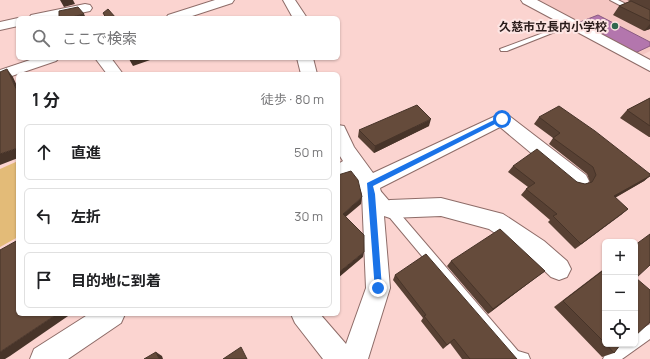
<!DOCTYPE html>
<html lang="ja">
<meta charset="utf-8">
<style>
:root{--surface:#fff;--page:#f6f6f6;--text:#202124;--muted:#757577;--line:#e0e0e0}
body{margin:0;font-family:Manrope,"Noto Sans JP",sans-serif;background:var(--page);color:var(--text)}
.controls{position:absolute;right:12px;bottom:12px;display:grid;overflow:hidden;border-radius:6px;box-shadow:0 1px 3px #0004}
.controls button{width:36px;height:36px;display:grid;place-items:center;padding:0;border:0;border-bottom:1px solid var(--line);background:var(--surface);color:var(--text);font:20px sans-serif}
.stop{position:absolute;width:12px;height:12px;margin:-9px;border:3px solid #1a73e8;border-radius:50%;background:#fff}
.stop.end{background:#1a73e8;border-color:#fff;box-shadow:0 1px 4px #0008}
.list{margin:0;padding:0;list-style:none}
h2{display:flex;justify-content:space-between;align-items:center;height:52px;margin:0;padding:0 16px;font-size:17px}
h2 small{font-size:13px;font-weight:400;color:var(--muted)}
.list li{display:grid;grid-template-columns:26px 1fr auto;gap:12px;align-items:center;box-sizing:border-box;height:56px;margin:0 8px 8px;padding:0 8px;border:1px solid var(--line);border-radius:6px}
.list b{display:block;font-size:15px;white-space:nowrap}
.list em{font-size:13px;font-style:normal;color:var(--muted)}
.icon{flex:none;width:22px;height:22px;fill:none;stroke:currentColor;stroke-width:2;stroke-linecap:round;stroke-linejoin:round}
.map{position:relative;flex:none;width:650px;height:359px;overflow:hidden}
.search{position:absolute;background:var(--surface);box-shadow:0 1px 3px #0004;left:16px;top:16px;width:324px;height:44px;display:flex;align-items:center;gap:10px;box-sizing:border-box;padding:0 14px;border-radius:6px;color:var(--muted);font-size:15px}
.panel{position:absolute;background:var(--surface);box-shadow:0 1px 3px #0004;left:16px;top:72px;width:324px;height:244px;border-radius:6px}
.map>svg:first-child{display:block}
</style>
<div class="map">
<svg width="650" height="359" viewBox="0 0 650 359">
<rect width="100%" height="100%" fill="#fbd4d0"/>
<path fill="#f5c6c2" d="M 534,0 L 650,0 L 650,51 L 638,57 Z"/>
<path fill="#e3bb78" d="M 18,161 L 18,237 L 0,247 L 0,169 Z"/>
<path fill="#b376ad" stroke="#8a5b81" d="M 598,15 L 650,42 L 650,46 L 635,53 L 580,22 Z"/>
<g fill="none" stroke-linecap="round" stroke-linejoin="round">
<g stroke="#8e6c68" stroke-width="2">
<path id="service" d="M 610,0 L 618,0 L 650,16 L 650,21 Z
M 570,23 L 575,24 L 507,51 L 501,51 L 500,49 Z
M 374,187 L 378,188 L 518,351 L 528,354 L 530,359 L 508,359 L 370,194 L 369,191 L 370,188 Z
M 650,324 L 650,339 L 622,359 L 603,359 C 609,346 622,344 635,344 L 635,333 Z"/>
</g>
<g stroke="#8e6c68" stroke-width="2">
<path id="minor" d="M 215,0 L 234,0 L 232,3 L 186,18 L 166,18 L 168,15 Z
M 283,0 L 295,0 L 307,18 L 293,18 Z
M 521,0 L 537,0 L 650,60 L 650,71 L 523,3 Z
M 85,4 L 90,5 L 92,8 L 90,11 L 56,18 L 29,18 L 31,15 Z
M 18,18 L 18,26 L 0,30 L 0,22 Z
M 36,58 L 59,58 L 56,61 L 0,80 L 0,70 Z
M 95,58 L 111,58 L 123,74 L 107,74 Z
M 297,58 L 313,58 L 317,74 L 301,74 Z
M 502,113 L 508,115 L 586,175 L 589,181 L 586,187 L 579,189 L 572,187 L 500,127 L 380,188 L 383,202 L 390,200 L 441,198 L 503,214 L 544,241 L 567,261 L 571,269 L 567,277 L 559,280 L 551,277 L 528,255 L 489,229 L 441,216 L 390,218 L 384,216 L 390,288 L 368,359 L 323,359 L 295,323 L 291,314 L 320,314 L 346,344 L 366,288 L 362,194 L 359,186 L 352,175 L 338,182 L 338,164 L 343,161 L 338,153 L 338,125 L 344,126 L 354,147 L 373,173 Z
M 89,314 L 125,314 L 121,323 L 68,359 L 30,359 L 34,349 Z"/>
</g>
<use href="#service" fill="#fff" fill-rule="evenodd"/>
<use href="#minor" fill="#fff" fill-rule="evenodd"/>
</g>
<path fill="#574033" d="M 627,0 L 650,0 L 650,29 L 644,31 L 613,15 L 619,6 L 630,1 Z
M 650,98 L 650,137 L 649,137 L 620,118 L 627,110 Z
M 539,117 L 650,174 L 650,176 L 644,181 L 615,198 L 628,209 L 575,249 L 548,222 L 550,220 L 521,195 L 526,189 L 528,187 L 508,172 L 513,166 L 585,184 L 590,183 L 590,182 L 587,174 L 549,144 L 553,138 L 534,124 Z
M 429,126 L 374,153 L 358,137 L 359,130 Z
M 451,261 L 545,271 L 538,276 L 488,314 L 447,266 Z
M 605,268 L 605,344 L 622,344 L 620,345 L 614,353 L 602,357 L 554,307 Z
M 395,275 L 517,359 L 462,359 L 450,343 L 443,349 L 421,321 L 423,318 L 393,280 Z"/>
<path fill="#473429" d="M 60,0 L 73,0 L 75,4 L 64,7 Z
M 84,14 L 86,18 L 68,18 Z
M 650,24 L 650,29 L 644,31 Z
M 132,58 L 153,58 L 153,59 L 133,66 L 129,59 Z
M 7,69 L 13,77 L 18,88 L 18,93 Z
M 431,119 L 429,126 L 374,153 L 375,146 Z
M 18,148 L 18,158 L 0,165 L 0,154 Z
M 650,176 L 644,181 L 607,202 L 614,196 Z
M 362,197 L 361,204 L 342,220 L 343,214 Z
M 628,209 L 621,215 L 575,249 L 581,244 Z
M 364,252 L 363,257 L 338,278 L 338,273 Z
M 545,271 L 538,276 L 488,314 L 493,309 Z
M 57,314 L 71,314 L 10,356 L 5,359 L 0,359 L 0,352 Z
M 156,352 L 162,356 L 163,359 L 159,359 Z"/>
<path fill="#654b3b" stroke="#473429" d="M 631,1 L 650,10 L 650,21 L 619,6 Z
M 78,7 L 84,14 L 68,18 L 59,18 L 59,11 Z
M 108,9 L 116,18 L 106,18 L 103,13 Z
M 7,69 L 18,93 L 18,148 L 0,154 L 0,72 Z
M 650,98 L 650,126 L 627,110 Z
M 417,105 L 431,119 L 375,146 L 359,130 Z
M 559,106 L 595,131 L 650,174 L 650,176 L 614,196 L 628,209 L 581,244 L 553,216 L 557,214 L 526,189 L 535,183 L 513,166 L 537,149 L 577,182 L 585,184 L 592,182 L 596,175 L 593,167 L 553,138 L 560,133 L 539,117 Z
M 351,171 L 358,180 L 362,197 L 343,214 L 364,235 L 364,252 L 338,273 L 338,175 Z
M 500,229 L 545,271 L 493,309 L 451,261 Z
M 650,234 L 650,265 L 636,278 L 650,290 L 650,322 L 635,336 L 635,245 Z
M 18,240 L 18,314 L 57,314 L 0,352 L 0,250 Z
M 426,254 L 517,359 L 470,359 L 454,339 L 447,345 L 424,316 L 426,315 L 395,275 Z
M 605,269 L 605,343 L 563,301 Z
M 606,344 L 622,344 L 620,345 L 614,353 Z
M 241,347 L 247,359 L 223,359 Z
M 156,352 L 159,359 L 144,359 Z"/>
<path fill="#1a73e8" d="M 500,117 L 505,119 L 373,186 L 375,194 L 382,288 L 378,292 L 375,291 L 367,183 Z"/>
<circle fill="#30684f" stroke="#fde5e3" stroke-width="1.5" cx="615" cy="26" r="4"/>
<g text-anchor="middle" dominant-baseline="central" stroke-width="4" stroke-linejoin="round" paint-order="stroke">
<g font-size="12" font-weight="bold" fill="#291b1a" stroke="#fde5e3" text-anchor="end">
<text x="607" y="26">久慈市立長内小学校</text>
</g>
</g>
</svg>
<div class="controls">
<button>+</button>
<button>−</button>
<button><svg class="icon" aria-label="locate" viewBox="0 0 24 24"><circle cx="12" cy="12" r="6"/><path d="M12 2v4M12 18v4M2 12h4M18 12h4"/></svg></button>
</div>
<div class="stop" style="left:502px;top:119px"></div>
<div class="stop end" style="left:378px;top:288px"></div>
<div class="search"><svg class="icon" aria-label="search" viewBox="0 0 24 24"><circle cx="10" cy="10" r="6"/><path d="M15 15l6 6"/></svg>ここで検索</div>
<section class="panel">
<h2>1 分<small>徒歩 · 80 m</small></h2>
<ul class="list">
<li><svg class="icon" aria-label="ahead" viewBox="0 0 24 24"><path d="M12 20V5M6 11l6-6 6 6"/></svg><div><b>直進</b></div><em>50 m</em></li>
<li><svg class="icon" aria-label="left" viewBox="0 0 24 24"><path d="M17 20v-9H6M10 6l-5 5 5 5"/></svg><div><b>左折</b></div><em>30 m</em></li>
<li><svg class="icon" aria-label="arrive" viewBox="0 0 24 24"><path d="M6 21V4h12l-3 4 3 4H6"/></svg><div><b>目的地に到着</b></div></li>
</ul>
</section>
</div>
